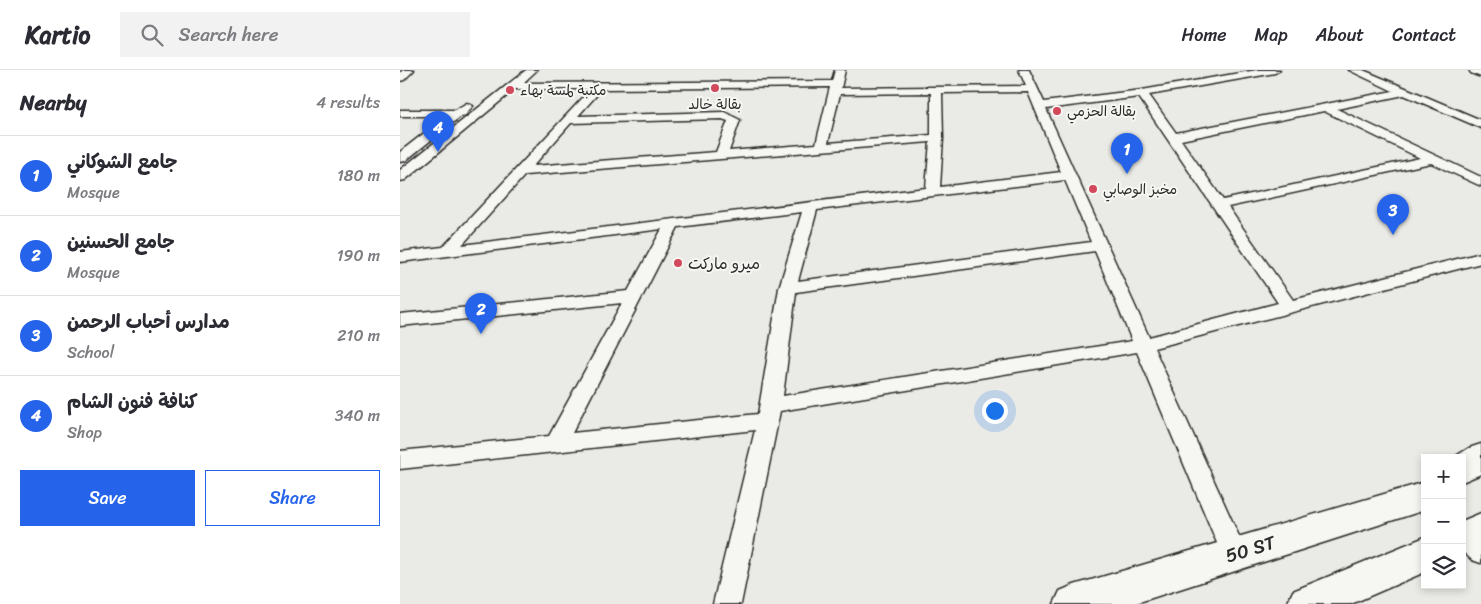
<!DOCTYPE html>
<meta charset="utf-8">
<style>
:root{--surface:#fff;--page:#f2f2f3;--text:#2b2b33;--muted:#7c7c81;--line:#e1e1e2;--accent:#2563eb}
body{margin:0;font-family:Sriracha,"Playpen Sans Arabic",sans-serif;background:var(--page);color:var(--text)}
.controls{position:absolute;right:15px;bottom:15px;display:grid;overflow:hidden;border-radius:0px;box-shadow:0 2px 8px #0003}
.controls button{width:45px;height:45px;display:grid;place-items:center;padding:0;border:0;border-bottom:1px solid var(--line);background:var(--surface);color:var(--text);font:25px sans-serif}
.you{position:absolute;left:594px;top:340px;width:18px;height:18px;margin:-12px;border:4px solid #fff;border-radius:50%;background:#1a73e8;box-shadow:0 0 0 8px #1a73e833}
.badge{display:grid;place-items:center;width:32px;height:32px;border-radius:50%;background:var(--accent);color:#fff;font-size:16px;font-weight:700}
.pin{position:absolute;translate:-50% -41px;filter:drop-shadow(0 1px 2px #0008)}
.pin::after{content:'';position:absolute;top:26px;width:18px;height:15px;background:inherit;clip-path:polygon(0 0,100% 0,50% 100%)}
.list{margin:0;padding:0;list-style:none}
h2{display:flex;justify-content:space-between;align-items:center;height:65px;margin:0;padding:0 20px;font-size:21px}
h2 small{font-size:16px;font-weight:400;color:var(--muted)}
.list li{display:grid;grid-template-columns:32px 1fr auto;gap:15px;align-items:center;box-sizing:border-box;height:80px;padding:0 20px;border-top:1px solid var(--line)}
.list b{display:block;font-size:19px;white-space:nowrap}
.list p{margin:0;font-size:16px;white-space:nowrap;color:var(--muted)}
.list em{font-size:16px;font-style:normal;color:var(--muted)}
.actions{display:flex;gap:10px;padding:15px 20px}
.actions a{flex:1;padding:11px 0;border:1px solid var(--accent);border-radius:0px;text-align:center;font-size:18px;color:var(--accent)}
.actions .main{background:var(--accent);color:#fff}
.icon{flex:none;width:28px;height:28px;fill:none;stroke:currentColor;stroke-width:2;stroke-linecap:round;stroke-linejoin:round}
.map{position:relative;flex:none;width:1081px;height:534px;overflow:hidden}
header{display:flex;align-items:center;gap:30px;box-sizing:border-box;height:70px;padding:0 25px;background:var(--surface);border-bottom:1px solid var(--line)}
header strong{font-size:24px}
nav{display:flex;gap:28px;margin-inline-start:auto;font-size:18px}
.search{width:350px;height:45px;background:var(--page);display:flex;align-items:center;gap:12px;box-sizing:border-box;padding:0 18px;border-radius:0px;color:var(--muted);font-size:19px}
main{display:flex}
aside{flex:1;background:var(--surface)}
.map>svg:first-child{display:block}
</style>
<header>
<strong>Kartio</strong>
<div class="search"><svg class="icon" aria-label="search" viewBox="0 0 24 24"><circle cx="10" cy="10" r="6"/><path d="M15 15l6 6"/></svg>Search here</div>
<nav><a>Home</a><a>Map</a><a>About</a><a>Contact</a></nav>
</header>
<main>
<aside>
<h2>Nearby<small>4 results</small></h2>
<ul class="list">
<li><span class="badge">1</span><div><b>جامع الشوكاني</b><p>Mosque</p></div><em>180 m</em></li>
<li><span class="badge">2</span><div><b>جامع الحسنين</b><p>Mosque</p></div><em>190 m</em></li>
<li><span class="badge">3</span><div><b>مدارس أحباب الرحمن</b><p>School</p></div><em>210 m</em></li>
<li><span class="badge">4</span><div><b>كنافة فنون الشام</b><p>Shop</p></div><em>340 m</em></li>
</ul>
<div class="actions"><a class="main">Save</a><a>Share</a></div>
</aside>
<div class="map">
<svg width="1081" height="534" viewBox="0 0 1081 534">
<rect width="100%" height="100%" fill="#eaeae6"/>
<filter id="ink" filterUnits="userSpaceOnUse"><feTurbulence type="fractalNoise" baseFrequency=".02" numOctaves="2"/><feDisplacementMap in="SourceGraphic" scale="10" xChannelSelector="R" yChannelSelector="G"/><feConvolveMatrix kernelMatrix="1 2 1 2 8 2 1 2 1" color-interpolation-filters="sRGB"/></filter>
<g filter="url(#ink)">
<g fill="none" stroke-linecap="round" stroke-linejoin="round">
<g stroke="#2b2b2b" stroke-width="3">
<path id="street" d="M 3,0 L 14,0 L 4,10 L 0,11 L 0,3 Z
M 126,0 L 137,0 L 123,13 L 432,11 L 435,0 L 445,0 L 441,18 L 626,16 L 619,0 L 629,0 L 644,32 L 742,20 L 857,0 L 880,0 L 875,3 L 749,25 L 776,63 L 993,21 L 949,0 L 963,0 L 1081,50 L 1081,58 L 1004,25 L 937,39 L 1081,107 L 1081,116 L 1031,93 L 828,137 L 893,230 L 1081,183 L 1081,193 L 754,278 L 847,484 L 843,492 L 834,495 L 825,492 L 737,282 L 380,341 L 341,534 L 313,534 L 355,360 L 0,399 L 0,381 L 149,366 L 222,233 L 0,256 L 0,244 L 228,221 L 262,159 L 0,192 L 0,182 L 43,177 L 191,19 L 115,19 L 5,110 L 0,111 L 0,100 ZM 430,17 L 416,74 L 329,81 L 340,50 L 324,42 L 178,46 L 202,19 ZM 628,22 L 661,102 L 540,117 L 543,68 L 542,23 ZM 531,23 L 531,65 L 428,73 L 440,24 ZM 739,27 L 878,233 L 749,267 L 646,39 ZM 924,41 L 1020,88 L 823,130 L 781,70 ZM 322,49 L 328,51 L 316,82 L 133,96 L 171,53 ZM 530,72 L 526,118 L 62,175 L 125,105 ZM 665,110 L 691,172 L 398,211 L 417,140 ZM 402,142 L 379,218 L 358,344 L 172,363 L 278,157 ZM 695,181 L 732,271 L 383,326 L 396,222 Z
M 67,33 L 73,36 L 67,42 L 66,45 L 61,46 L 5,91 L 0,92 L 0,82 L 46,46 L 0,46 L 0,40 L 55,40 Z
M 1065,456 L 1074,459 L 1081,466 L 1081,493 L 1072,490 L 1062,481 L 1062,457 Z"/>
</g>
<g stroke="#2b2b2b" stroke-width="3">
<path id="primary" d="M 1081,374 L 1081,404 L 1062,412 L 1062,388 L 1053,388 L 1069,378 Z
M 1025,412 L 1025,440 L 733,534 L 654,534 L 660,521 L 674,515 Z
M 1081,443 L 1081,476 L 1062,484 L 1062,451 Z
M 1025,467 L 1025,502 L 951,534 L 887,534 L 893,521 Z"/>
</g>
<g stroke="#2b2b2b" stroke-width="3">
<path id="highway" d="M 1069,0 L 1081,0 L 1081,7 L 1071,3 Z"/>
</g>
<use href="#street" fill="#f6f6f2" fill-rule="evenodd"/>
<use href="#primary" fill="#f6f6f2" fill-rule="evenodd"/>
<use href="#highway" fill="#f6f6f2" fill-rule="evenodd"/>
</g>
</g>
<g fill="#d1495b" stroke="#f6f6f2" stroke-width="2">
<circle cx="315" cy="18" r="5"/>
<circle cx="110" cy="20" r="5"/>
<circle cx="657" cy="41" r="5"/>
<circle cx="693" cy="119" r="5"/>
<circle cx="278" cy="193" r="5"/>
</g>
<g text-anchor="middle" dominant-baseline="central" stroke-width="4" stroke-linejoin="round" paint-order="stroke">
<g font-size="14" fill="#2b2b2b" stroke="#f6f6f2" text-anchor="start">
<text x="120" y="20">مكتبة لمسة بهاء</text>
<text x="315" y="34" text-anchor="middle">بقالة خالد</text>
<text x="667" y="41">بقالة الحزمي</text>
<text x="703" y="119">مخبز الوصابي</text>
</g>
<g font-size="16" fill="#2b2b2b" stroke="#f6f6f2" text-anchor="start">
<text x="288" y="193">ميرو ماركت</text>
</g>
<g font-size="19" fill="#2b2b2b" stroke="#f6f6f2">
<text transform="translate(850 479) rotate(-17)">50 ST</text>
</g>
</g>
</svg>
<div class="controls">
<button>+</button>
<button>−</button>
<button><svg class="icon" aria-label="layers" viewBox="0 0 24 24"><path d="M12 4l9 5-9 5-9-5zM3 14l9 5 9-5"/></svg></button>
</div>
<div class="you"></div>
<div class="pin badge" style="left:727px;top:104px">1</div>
<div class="pin badge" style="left:81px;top:264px">2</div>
<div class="pin badge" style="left:993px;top:165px">3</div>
<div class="pin badge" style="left:38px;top:82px">4</div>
</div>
</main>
